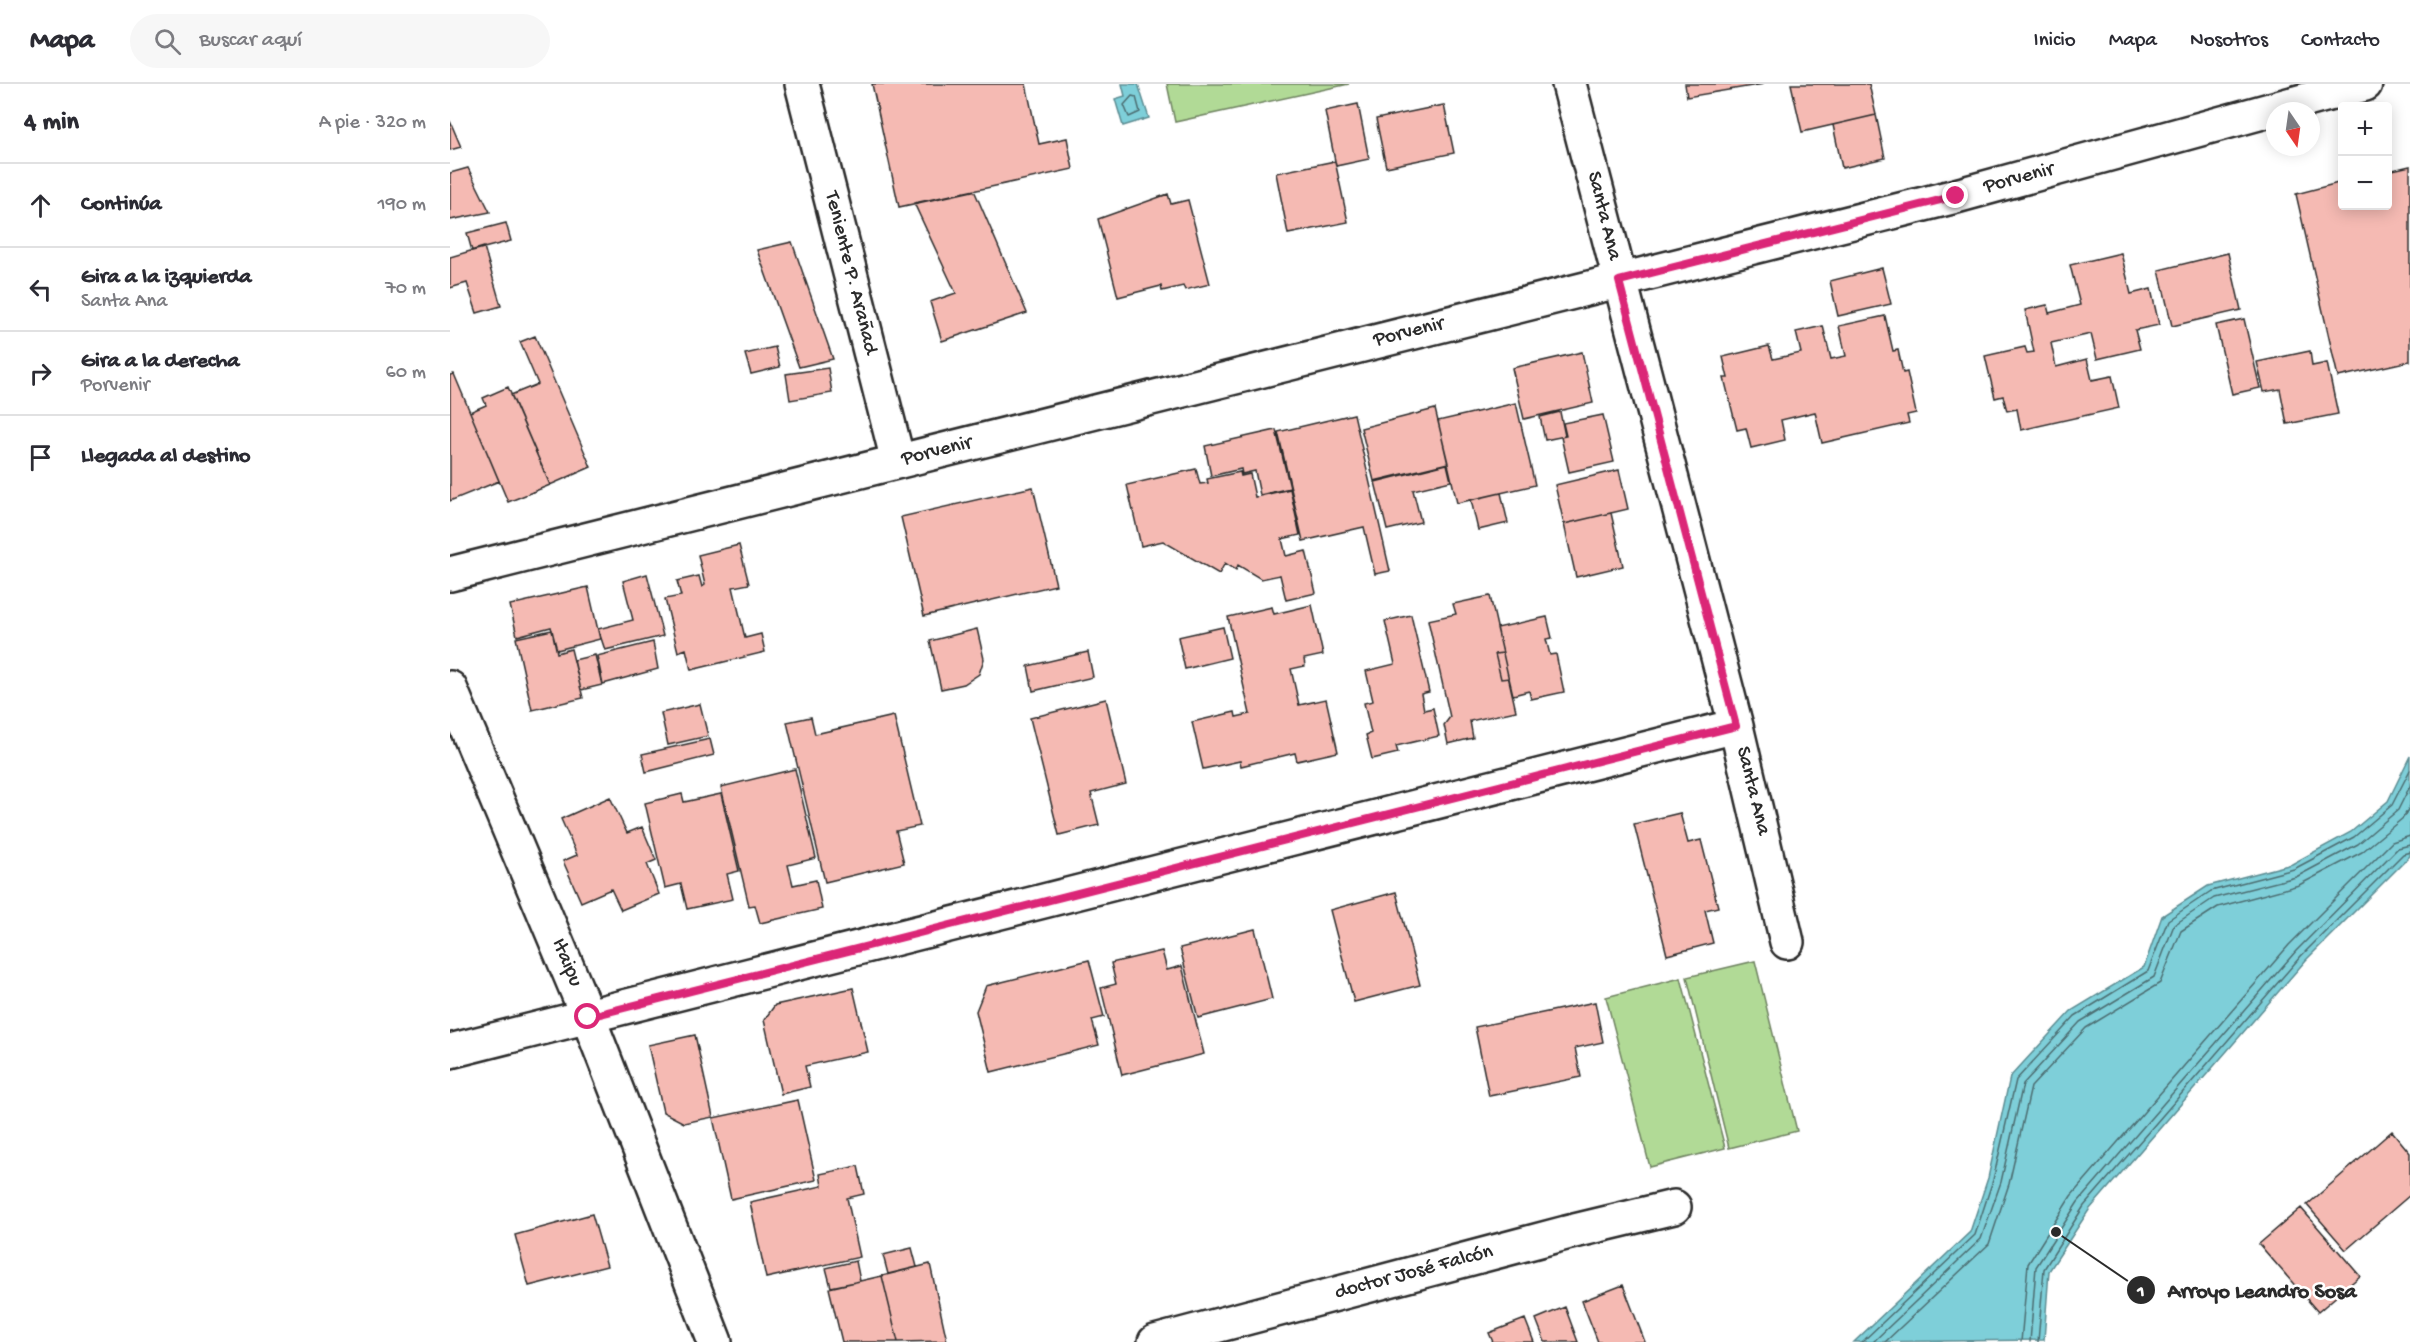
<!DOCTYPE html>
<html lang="es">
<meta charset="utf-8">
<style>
:root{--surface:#fff;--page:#f7f7f7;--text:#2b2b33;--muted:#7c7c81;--line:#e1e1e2}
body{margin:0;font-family:"Gochi Hand",sans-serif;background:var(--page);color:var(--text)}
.controls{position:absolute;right:18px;top:18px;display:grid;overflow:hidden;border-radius:6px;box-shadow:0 3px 15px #0003}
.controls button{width:54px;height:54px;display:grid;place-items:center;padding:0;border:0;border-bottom:2px solid var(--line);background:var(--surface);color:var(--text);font:30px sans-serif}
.compass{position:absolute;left:1816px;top:18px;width:54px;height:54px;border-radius:50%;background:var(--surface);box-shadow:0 3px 15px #0003;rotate:167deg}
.stop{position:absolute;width:18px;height:18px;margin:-14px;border:4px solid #db2777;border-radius:50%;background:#fff}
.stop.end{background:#db2777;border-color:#fff;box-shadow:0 2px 6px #0008}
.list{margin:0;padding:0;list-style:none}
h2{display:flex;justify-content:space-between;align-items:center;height:78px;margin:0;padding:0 24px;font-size:26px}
h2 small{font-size:20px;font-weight:400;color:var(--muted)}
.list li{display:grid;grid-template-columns:39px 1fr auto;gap:18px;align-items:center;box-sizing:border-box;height:84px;padding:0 24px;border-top:2px solid var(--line)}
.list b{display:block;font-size:22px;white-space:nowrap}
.list p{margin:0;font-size:20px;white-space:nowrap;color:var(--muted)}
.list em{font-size:20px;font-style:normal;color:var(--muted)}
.icon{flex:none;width:33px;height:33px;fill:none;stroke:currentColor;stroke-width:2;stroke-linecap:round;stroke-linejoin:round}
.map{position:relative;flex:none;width:1960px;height:1258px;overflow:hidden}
header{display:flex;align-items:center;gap:36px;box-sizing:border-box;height:84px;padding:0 30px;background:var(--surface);border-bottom:2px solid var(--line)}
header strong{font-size:28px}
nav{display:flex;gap:33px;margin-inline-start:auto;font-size:21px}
.search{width:420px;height:54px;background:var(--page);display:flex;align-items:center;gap:15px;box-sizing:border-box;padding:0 21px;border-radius:33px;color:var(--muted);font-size:22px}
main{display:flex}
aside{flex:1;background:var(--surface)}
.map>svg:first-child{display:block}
</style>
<header>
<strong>Mapa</strong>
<div class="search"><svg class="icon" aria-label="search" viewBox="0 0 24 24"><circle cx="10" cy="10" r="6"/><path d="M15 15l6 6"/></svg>Buscar aquí</div>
<nav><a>Inicio</a><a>Mapa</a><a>Nosotros</a><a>Contacto</a></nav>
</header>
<main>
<aside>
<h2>4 min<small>A pie · 320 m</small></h2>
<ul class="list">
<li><svg class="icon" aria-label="ahead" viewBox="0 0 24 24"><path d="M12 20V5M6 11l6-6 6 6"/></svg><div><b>Continúa</b></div><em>190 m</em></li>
<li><svg class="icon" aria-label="left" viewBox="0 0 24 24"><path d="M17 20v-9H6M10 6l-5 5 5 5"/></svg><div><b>Gira a la izquierda</b><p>Santa Ana</p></div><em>70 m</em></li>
<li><svg class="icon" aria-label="right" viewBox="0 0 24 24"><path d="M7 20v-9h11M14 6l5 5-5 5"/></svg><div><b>Gira a la derecha</b><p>Porvenir</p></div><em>60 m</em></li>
<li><svg class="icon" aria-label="arrive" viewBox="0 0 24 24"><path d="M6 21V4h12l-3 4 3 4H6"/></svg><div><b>Llegada al destino</b></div></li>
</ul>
</aside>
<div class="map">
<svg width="1960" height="1258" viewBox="0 0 1960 1258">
<rect width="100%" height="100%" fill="#fff"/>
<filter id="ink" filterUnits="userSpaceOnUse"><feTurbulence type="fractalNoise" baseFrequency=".0167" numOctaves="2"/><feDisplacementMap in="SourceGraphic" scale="12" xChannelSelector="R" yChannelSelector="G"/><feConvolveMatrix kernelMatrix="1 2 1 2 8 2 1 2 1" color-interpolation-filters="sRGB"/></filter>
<g filter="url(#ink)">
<path fill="#b1da96" stroke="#6e8260" stroke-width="1.5" d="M 717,0 L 899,0 L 725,38 Z
M 1305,877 L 1347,1047 L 1279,1064 L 1237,893 Z
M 1231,894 L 1275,1064 L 1200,1083 L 1156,913 Z"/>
<path fill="#7ecfd9" stroke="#5d8d93" stroke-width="1.5" d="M 672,0 L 688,0 L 699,34 L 673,42 L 665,15 L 675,12 Z
M 1960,672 L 1960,772 L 1856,876 L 1639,1126 L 1599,1187 L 1594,1256 L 1404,1258 L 1520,1148 L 1538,1094 L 1560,993 L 1621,927 L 1694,883 L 1712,832 L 1758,802 L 1842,780 L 1901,748 L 1938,717 Z"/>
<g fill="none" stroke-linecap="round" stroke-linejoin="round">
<path stroke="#4c6d71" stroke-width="1.5" d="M 682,12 L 686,13 L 690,28 L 679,33 L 674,21 Z
M 1412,1258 L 1525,1151 L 1543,1096 L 1566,996 L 1625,932 L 1698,887 L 1718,836 L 1761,807 L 1844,785 L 1904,753 L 1942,721 L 1960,686
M 1423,1258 L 1531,1155 L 1551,1098 L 1573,1000 L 1630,938 L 1704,893 L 1724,841 L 1764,814 L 1846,793 L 1908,760 L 1948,726 L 1960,702
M 1435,1258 L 1539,1160 L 1559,1100 L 1581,1003 L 1636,944 L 1710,899 L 1731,847 L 1768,823 L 1849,801 L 1912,768 L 1953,734 L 1960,722
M 1571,1258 L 1578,1180 L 1621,1112 L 1839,861 L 1942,758 L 1960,752
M 1580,1258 L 1586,1183 L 1628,1118 L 1846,867 L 1948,764 L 1960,761
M 1588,1258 L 1594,1185 L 1634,1122 L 1851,872 L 1953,770 L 1960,768"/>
</g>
<path fill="#f5bab3" stroke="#2b2b2b" stroke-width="1.5" d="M 422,0 L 576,0 L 589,60 L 617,54 L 623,85 L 449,123 Z
M 1235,0 L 1314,0 L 1237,13 Z
M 1341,0 L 1419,0 L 1426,31 L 1352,48 Z
M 908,20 L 919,75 L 886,82 L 875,27 Z
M 994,21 L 1004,69 L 936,83 L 926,35 Z
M 1426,31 L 1435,74 L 1392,84 L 1383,41 Z
M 0,37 L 11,63 L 0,66 Z
M 885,77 L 898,138 L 838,150 L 826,89 Z
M 1960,82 L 1960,277 L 1888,293 L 1846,110 L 1892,98 L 1892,122 L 1938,122 L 1938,87 Z
M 18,84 L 40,128 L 0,136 L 0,89 Z
M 524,106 L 577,229 L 492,257 L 480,218 L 506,209 L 464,119 Z
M 718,110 L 721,120 L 738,116 L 760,200 L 735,206 L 733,202 L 712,207 L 711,202 L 668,213 L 648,135 Z
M 56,139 L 61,157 L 22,167 L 17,149 Z
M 342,158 L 383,275 L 349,283 L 307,166 Z
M 34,163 L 51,222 L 27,229 L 17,199 L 0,204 L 0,173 Z
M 1671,169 L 1681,210 L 1701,205 L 1709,241 L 1685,246 L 1690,265 L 1647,275 L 1641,250 L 1601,259 L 1606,283 L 1637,275 L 1642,296 L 1662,292 L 1669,324 L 1571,346 L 1567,325 L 1557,327 L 1553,312 L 1545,314 L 1535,272 L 1575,263 L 1577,269 L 1584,268 L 1575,226 L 1597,221 L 1599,229 L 1630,221 L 1620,181 Z
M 1778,169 L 1791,226 L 1722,242 L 1709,186 Z
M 1432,184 L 1441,220 L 1388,232 L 1380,197 Z
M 1435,232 L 1443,267 L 1448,266 L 1453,289 L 1457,288 L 1466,329 L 1457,331 L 1459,339 L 1372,359 L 1365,328 L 1331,336 L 1335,356 L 1301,364 L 1296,344 L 1287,346 L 1274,294 L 1278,294 L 1273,273 L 1319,262 L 1323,275 L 1351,269 L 1346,248 L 1373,242 L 1381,275 L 1396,272 L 1389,242 Z
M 1794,235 L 1810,304 L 1782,310 L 1766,241 Z
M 85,252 L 141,383 L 100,401 L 61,311 L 88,300 L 70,258 Z
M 325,263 L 330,283 L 301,290 L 295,270 Z
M 1860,267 L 1862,282 L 1877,279 L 1888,330 L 1837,340 L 1830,305 L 1814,308 L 1807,278 Z
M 1132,268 L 1143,319 L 1074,335 L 1062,284 Z
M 378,284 L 382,309 L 340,316 L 336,290 Z
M 4,290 L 49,397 L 0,417 L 0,291 Z
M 58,303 L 100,401 L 58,418 L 20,328 L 36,321 L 33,314 Z
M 1066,319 L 1085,401 L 1007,419 L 988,337 Z
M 985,325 L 998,379 L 924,397 L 911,344 Z
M 1110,328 L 1115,352 L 1095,356 L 1090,333 Z
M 904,330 L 940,487 L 925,490 L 914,443 L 853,457 L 828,348 Z
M 1153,331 L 1164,378 L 1119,388 L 1111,353 L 1116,352 L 1113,339 Z
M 826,346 L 840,404 L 810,411 L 805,387 L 792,390 L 791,385 L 761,392 L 755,362 Z
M 997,380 L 1001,397 L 963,406 L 971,438 L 937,446 L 925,398 Z
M 746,385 L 750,400 L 758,399 L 757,395 L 790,388 L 791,392 L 800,390 L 805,413 L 840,405 L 850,451 L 832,455 L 836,472 L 856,467 L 866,509 L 836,516 L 830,491 L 811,495 L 788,481 L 786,486 L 775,479 L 769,490 L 713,457 L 691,462 L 677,401 Z
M 1169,386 L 1178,425 L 1114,440 L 1105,401 Z
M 583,403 L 606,501 L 474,532 L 451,433 Z
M 1051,409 L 1058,439 L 1028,446 L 1021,416 Z
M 1161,429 L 1173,482 L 1126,493 L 1114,440 Z
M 289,461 L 299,500 L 283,503 L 295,554 L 311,550 L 315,568 L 241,586 L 236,565 L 228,568 L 215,515 L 231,512 L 227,497 L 249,492 L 252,503 L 255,501 L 248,471 Z
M 197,490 L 213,552 L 155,566 L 148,545 L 183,536 L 173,497 Z
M 138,503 L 150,555 L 107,566 L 101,543 L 67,552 L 60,521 Z
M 1040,512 L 1066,627 L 1020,637 L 1023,654 L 998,660 L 994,641 L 1000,633 L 978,536 L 1006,530 L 1003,520 Z
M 862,521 L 873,571 L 854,575 L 855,582 L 841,585 L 849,621 L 876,615 L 888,668 L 847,677 L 845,669 L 791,682 L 790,677 L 753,685 L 742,638 L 785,628 L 786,633 L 800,630 L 778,533 L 822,523 L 824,530 Z
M 961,531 L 979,608 L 971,610 L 974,626 L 983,624 L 989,652 L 946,662 L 948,669 L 922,675 L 916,651 L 921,649 L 914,619 L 923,617 L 916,587 L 945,580 L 935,537 Z
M 1097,533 L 1102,554 L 1096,555 L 1100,571 L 1106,570 L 1114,608 L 1081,615 L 1079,607 L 1063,611 L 1059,594 L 1051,595 L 1045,570 L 1053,569 L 1047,544 Z
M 773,543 L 780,574 L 735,585 L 728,553 Z
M 527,545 L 534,575 L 529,590 L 514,600 L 491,605 L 480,557 Z
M 102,546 L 107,569 L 121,565 L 133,614 L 82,626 L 66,554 Z
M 203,558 L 208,585 L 153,600 L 147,572 Z
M 638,568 L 643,593 L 583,607 L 578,582 Z
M 145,571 L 152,601 L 131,606 L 124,576 Z
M 656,615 L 676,700 L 641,709 L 649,741 L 609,751 L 580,634 Z
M 250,620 L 258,652 L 218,661 L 211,629 Z
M 444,632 L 470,742 L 446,747 L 454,779 L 375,798 L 337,638 L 361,633 L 365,650 Z
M 260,655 L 264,671 L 196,688 L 192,670 Z
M 345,685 L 366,774 L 338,781 L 343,801 L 366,796 L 372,825 L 310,839 L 305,821 L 299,822 L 271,703 Z
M 232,710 L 234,718 L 271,710 L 289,787 L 277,790 L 283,815 L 237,825 L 231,800 L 215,804 L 195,719 Z
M 160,713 L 177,749 L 192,743 L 206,776 L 197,780 L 209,810 L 171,826 L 161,805 L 131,818 L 113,777 L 127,771 L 111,735 Z
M 1230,729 L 1238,759 L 1251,756 L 1268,823 L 1255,826 L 1263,859 L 1217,871 L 1184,740 Z
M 946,808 L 970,901 L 904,918 L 880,826 Z
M 805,845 L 822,915 L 748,934 L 730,864 Z
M 712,867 L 717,886 L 732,882 L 754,970 L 672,991 L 651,904 L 666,900 L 661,879 Z
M 639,876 L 654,933 L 642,936 L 649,961 L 541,988 L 526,927 L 536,902 Z
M 403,904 L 418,968 L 355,982 L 360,1003 L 331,1010 L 314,936 L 325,921 Z
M 1145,918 L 1153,958 L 1125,964 L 1131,993 L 1039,1012 L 1025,943 Z
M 245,951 L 263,1033 L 234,1039 L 213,1028 L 198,961 Z
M 348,1016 L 366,1096 L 281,1115 L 263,1034 Z
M 1942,1047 L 1960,1069 L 1960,1111 L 1896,1166 L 1857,1121 Z
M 408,1082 L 414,1110 L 397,1114 L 410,1173 L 316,1194 L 300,1118 L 372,1102 L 370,1090 Z
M 1851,1124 L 1910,1192 L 1868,1228 L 1809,1160 Z
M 142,1130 L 157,1182 L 79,1202 L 65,1151 Z
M 462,1164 L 467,1183 L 438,1190 L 433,1171 Z
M 406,1177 L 410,1197 L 381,1203 L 376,1184 Z
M 480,1180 L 497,1257 L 448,1258 L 432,1192 Z
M 432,1192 L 448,1258 L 392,1258 L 379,1204 Z
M 1173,1201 L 1195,1258 L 1148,1258 L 1132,1217 Z
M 1115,1223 L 1128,1258 L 1095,1258 L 1086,1235 Z
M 1075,1235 L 1084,1258 L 1043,1258 L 1039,1249 Z"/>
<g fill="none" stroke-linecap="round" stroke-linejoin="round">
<g stroke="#2b2b2b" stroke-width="38">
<path id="minor" d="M 352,0 L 448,377
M 1119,0 L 1286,642 L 1337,858
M 0,490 L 1506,112 L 1915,0
M 0,604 L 138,933 L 265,1258
M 0,967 L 1286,642
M 705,1258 L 1116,1149 L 1224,1123"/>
</g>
<use href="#minor" stroke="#fff" stroke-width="33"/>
</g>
</g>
<g fill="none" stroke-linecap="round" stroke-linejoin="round" filter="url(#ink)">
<path stroke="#db2777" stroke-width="8" d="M 138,933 L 1286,642 L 1169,197 L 1506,112"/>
</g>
<g text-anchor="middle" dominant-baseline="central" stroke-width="5" stroke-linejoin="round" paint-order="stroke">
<g font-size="21" fill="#2b2b2b" stroke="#fff">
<text transform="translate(1569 95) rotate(-15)">Porvenir</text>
<text transform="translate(1153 132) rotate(76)">Santa Ana</text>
<text transform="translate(400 189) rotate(76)">Teniente P. Arañad</text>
<text transform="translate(959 249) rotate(-14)">Porvenir</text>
<text transform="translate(487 368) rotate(-14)">Porvenir</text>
<text transform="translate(1302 707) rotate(76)">Santa Ana</text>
<text transform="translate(116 879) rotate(67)">Itaipu</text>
<text transform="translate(964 1189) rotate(-15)">doctor José Falcón</text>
</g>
</g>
<path fill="none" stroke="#2b2b2b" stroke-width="2" d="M1606 1148L1691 1206"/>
<g fill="#2b2b2b" stroke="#fff" stroke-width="2">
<circle cx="1606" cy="1148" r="6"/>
<circle cx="1691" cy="1206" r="15"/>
</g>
<g font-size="18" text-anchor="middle" font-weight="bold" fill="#fff">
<text x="1691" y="1212">1</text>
</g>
<g font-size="22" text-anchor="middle" font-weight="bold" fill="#2b2b2b" stroke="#fff" stroke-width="5" stroke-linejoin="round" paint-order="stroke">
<text x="1812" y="1213">Arroyo Leandro Sosa</text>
</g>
</svg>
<div class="controls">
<button>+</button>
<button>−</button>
</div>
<svg class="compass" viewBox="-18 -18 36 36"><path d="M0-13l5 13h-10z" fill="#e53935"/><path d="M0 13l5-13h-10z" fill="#7c7c81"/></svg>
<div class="stop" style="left:138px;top:933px"></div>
<div class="stop end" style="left:1506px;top:112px"></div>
</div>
</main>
